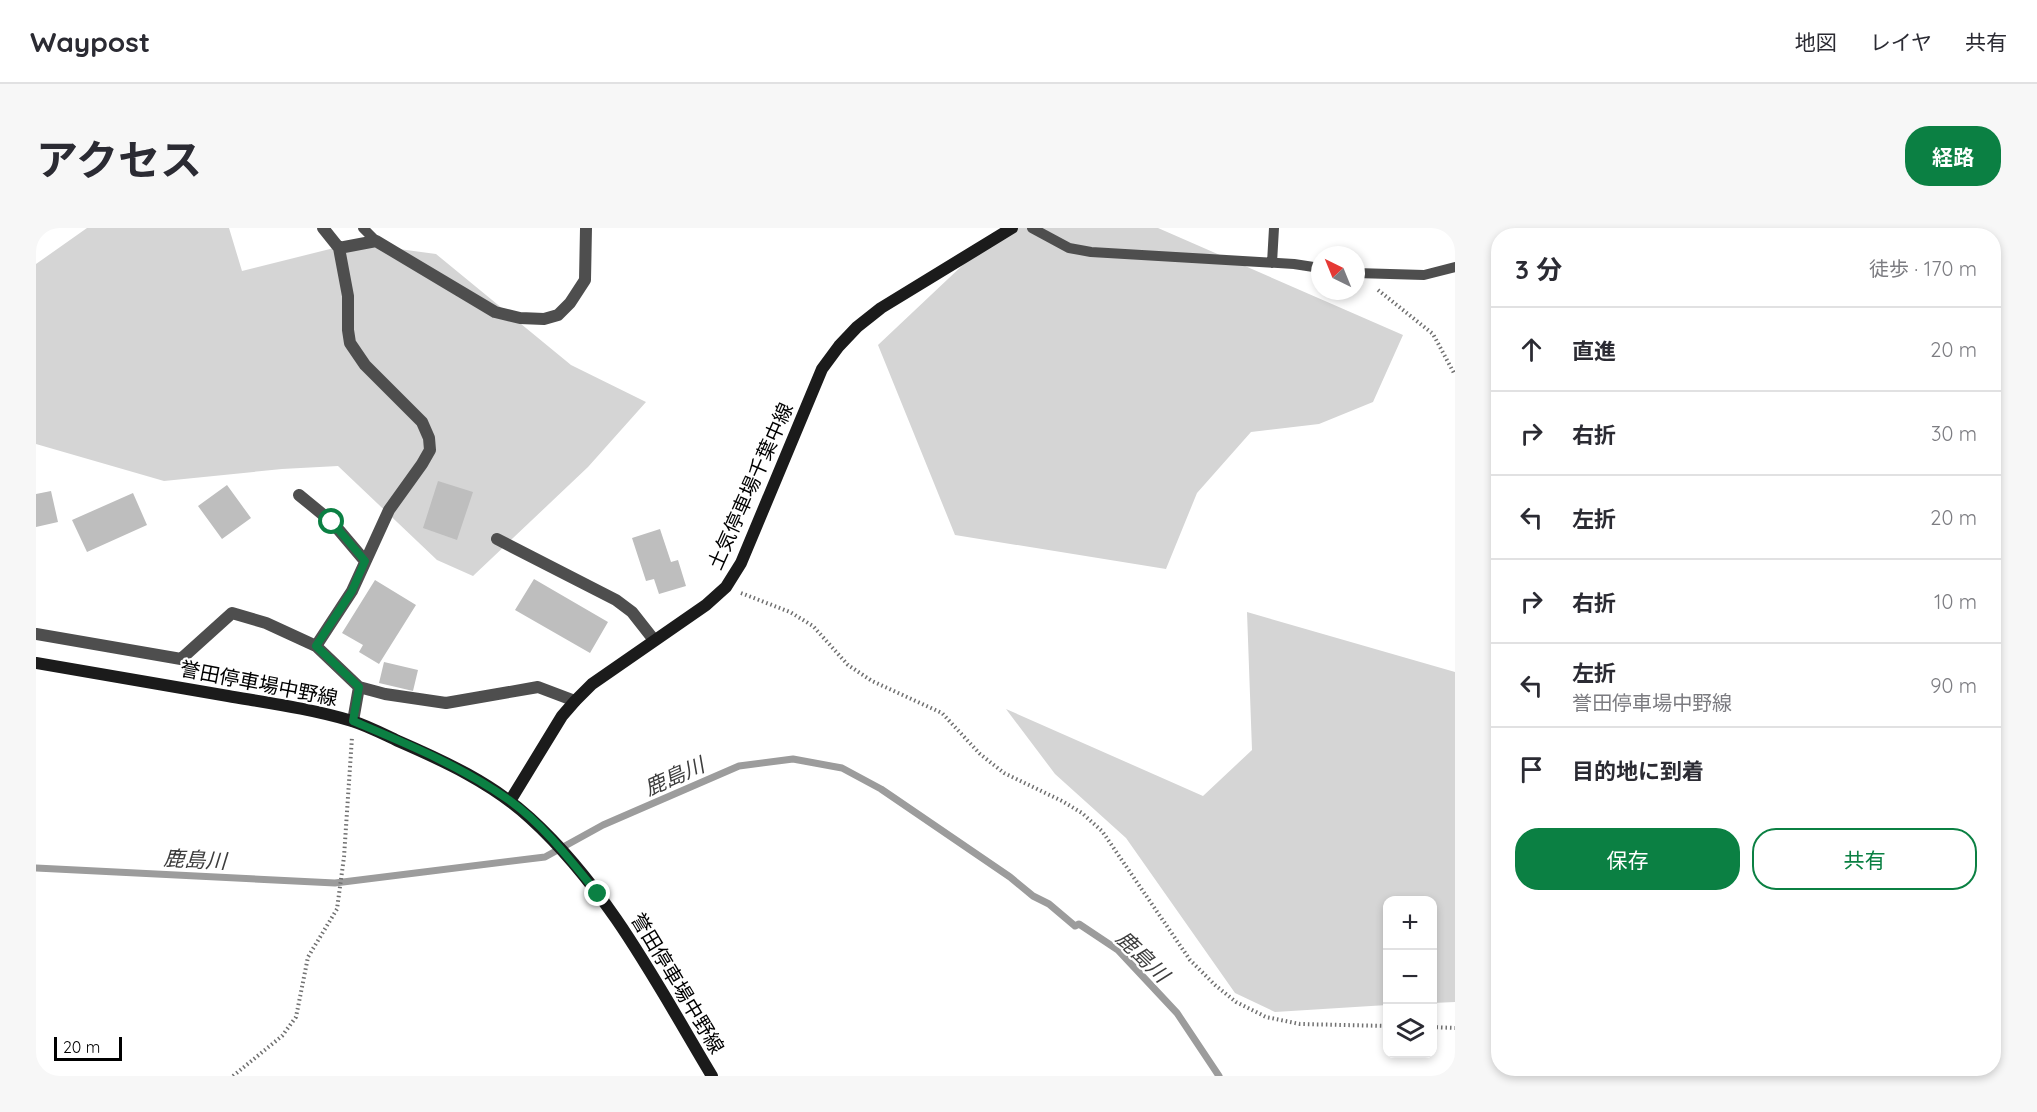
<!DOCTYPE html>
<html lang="ja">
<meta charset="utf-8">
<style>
:root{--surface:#fff;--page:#f7f7f7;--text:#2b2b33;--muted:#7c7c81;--line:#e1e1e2;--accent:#0b8043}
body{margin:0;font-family:Quicksand,"Noto Sans JP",sans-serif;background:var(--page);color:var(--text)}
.controls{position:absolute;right:18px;bottom:18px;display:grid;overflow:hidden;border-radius:12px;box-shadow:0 3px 9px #0003}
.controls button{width:54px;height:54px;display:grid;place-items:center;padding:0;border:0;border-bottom:2px solid var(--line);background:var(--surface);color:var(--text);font:30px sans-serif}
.compass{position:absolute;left:1275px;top:18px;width:54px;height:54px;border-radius:50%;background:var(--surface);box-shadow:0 3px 9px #0003;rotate:317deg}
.scale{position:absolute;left:18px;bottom:15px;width:68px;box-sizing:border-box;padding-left:6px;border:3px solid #000;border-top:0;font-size:16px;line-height:21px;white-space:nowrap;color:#000;-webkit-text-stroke:4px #fff;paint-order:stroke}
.stop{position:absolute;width:18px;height:18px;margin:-14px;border:4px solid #0b8043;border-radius:50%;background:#fff}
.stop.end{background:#0b8043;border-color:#fff;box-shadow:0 2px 6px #0008}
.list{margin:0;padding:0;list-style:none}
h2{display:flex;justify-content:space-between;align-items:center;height:78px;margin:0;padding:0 24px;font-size:26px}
h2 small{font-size:20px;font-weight:400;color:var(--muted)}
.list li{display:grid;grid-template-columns:39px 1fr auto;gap:18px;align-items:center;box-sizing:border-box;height:84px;padding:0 24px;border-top:2px solid var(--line)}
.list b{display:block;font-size:22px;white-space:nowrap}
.list p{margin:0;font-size:20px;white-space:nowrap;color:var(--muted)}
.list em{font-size:20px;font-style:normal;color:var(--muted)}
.actions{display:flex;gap:12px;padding:18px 24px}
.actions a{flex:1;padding:14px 0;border:2px solid var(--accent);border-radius:24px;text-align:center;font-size:21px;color:var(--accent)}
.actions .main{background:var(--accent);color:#fff}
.icon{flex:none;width:33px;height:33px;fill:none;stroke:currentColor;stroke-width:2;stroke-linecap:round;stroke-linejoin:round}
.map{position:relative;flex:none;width:1419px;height:848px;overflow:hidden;border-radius:24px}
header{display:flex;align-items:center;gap:36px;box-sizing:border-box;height:84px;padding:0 30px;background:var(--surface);border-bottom:2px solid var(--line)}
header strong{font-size:28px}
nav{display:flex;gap:33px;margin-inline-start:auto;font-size:21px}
.intro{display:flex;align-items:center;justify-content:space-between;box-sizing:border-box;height:144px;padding:0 36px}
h1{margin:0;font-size:42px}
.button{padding:15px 27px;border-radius:24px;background:var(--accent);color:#fff;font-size:21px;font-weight:700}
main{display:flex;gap:36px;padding:0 36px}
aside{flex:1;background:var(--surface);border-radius:24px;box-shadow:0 3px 9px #0003}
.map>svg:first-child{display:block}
</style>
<header>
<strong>Waypost</strong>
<nav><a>地図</a><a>レイヤ</a><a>共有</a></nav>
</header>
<div class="intro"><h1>アクセス</h1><a class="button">経路</a></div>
<main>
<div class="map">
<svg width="1419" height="848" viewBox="0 0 1419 848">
<rect width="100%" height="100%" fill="#fff"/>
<path fill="#d5d5d5" d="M 51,0 L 193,0 L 206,43 L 318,15 L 400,26 L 535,137 L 610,174 L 552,239 L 437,348 L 401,332 L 302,238 L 246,241 L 128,253 L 0,216 L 0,36 Z
M 966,0 L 1122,0 L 1367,107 L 1337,174 L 1283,196 L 1215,204 L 1161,265 L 1130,341 L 919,307 L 842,117 Z
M 1211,384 L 1419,444 L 1419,774 L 1397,775 L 1396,672 L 1352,672 L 1351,777 L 1239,784 L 1199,765 L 1090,610 L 1019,546 L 970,481 L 1167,568 L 1216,522 Z"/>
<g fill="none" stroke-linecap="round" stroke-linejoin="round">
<path stroke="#9c9c9c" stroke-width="7" d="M 0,640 L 299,655 L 509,629 L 567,597 L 703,538 L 757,531 L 806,540 L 845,561 L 974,649 L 997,668 L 1013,676 L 1039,698 L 1043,696 L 1082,722 L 1141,785 L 1183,848"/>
</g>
<path fill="#bebebe" d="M 402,253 L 437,264 L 421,312 L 387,300 Z
M 191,257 L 215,290 L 186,311 L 162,278 Z
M 15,263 L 22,294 L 0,299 L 0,266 Z
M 97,265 L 111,297 L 51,324 L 36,292 Z
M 624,301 L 635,334 L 642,332 L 650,358 L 623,366 L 618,351 L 610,353 L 596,310 Z
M 498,351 L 572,394 L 554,425 L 479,382 Z
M 339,352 L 380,377 L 343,436 L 323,424 L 327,417 L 306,405 Z
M 348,434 L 382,442 L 377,463 L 343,455 Z"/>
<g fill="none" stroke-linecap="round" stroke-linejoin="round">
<path stroke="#707070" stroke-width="4" stroke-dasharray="1.5 3" stroke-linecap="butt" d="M 1342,62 L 1397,106 L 1419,147
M 705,365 L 754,384 L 777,398 L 812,437 L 836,453 L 906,485 L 944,526 L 968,545 L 1026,573 L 1046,585 L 1066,603 L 1154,732 L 1179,757 L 1200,774 L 1230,789 L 1264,796 L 1352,798
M 1396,799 L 1419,800
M 197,848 L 246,808 L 260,789 L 272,729 L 301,681 L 308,629 L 316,509"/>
<path stroke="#4e4e4e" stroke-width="10" d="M 327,0 L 340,13
M 996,0 L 1033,20 L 1055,24 L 1258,36 L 1284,40
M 1236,35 L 1238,0
M 1320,45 L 1388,47 L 1419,39"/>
<path stroke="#4e4e4e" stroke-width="12" d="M 303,20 L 340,13 L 459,84 L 484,90 L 508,91 L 522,87 L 534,75 L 549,52 L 550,0
M 263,267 L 296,294 L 329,333
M 461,311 L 580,372 L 596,384 L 618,412
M 0,406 L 145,431 L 196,385 L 230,395 L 280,418 L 323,459 L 349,466 L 410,475 L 502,459 L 539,473
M 280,418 L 316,363 L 353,282 L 386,236 L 394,222 L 393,210 L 386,194 L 329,137 L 314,115 L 312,102 L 312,68 L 303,20 L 287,0
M 317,493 L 323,459"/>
<path stroke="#1b1b1b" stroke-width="12" d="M 0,435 C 64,446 128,457 192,468 C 233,475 276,481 316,493 C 332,498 347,506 362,513 C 408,533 456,555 494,590 C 573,662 622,758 676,848
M 474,573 L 526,488 L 539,473 L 556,456 L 670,377 L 690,359 L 705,335 L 786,141 L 803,118 L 821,99 L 845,80 L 976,0"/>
</g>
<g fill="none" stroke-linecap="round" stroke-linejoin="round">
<path stroke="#0b8043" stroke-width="8" d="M 296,294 L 329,333 L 316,363 L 280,418 L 323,459 L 317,493 C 371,516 425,538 473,572 C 508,597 535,633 562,666"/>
</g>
<g text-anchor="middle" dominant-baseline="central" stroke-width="4.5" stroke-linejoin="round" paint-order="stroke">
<g font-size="20" fill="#000" stroke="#fff">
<text transform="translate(714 258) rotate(-66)">土気停車場千葉中線</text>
<text transform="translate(223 455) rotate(11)">誉田停車場中野線</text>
<text transform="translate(642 755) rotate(59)">誉田停車場中野線</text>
</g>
<g font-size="21" font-style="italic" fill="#3d3d3d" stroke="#fff">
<text transform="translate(638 548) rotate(-24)">鹿島川</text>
<text transform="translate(159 631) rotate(3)">鹿島川</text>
<text transform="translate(1107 728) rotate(44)">鹿島川</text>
</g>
</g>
</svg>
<div class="controls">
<button>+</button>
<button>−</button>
<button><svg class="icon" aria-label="layers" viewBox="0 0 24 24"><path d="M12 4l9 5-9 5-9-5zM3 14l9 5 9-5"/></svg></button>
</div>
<svg class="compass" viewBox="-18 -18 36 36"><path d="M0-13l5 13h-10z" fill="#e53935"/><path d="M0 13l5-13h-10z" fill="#7c7c81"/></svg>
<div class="scale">20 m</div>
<div class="stop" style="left:296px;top:294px"></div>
<div class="stop end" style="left:562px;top:666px"></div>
</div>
<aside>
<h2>3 分<small>徒歩 · 170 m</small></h2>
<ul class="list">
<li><svg class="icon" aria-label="ahead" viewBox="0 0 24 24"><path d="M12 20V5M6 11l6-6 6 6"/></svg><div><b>直進</b></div><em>20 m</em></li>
<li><svg class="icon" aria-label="right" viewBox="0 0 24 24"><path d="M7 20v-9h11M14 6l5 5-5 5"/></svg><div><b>右折</b></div><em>30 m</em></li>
<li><svg class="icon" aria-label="left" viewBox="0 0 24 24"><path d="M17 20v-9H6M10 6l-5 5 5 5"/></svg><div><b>左折</b></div><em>20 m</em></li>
<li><svg class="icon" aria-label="right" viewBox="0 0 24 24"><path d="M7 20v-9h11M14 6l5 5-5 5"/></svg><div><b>右折</b></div><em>10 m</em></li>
<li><svg class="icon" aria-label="left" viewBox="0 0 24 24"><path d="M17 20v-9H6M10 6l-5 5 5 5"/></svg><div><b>左折</b><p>誉田停車場中野線</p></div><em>90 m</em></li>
<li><svg class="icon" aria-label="arrive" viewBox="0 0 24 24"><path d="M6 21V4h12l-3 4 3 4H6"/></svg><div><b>目的地に到着</b></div></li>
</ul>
<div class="actions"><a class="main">保存</a><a>共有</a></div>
</aside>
</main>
